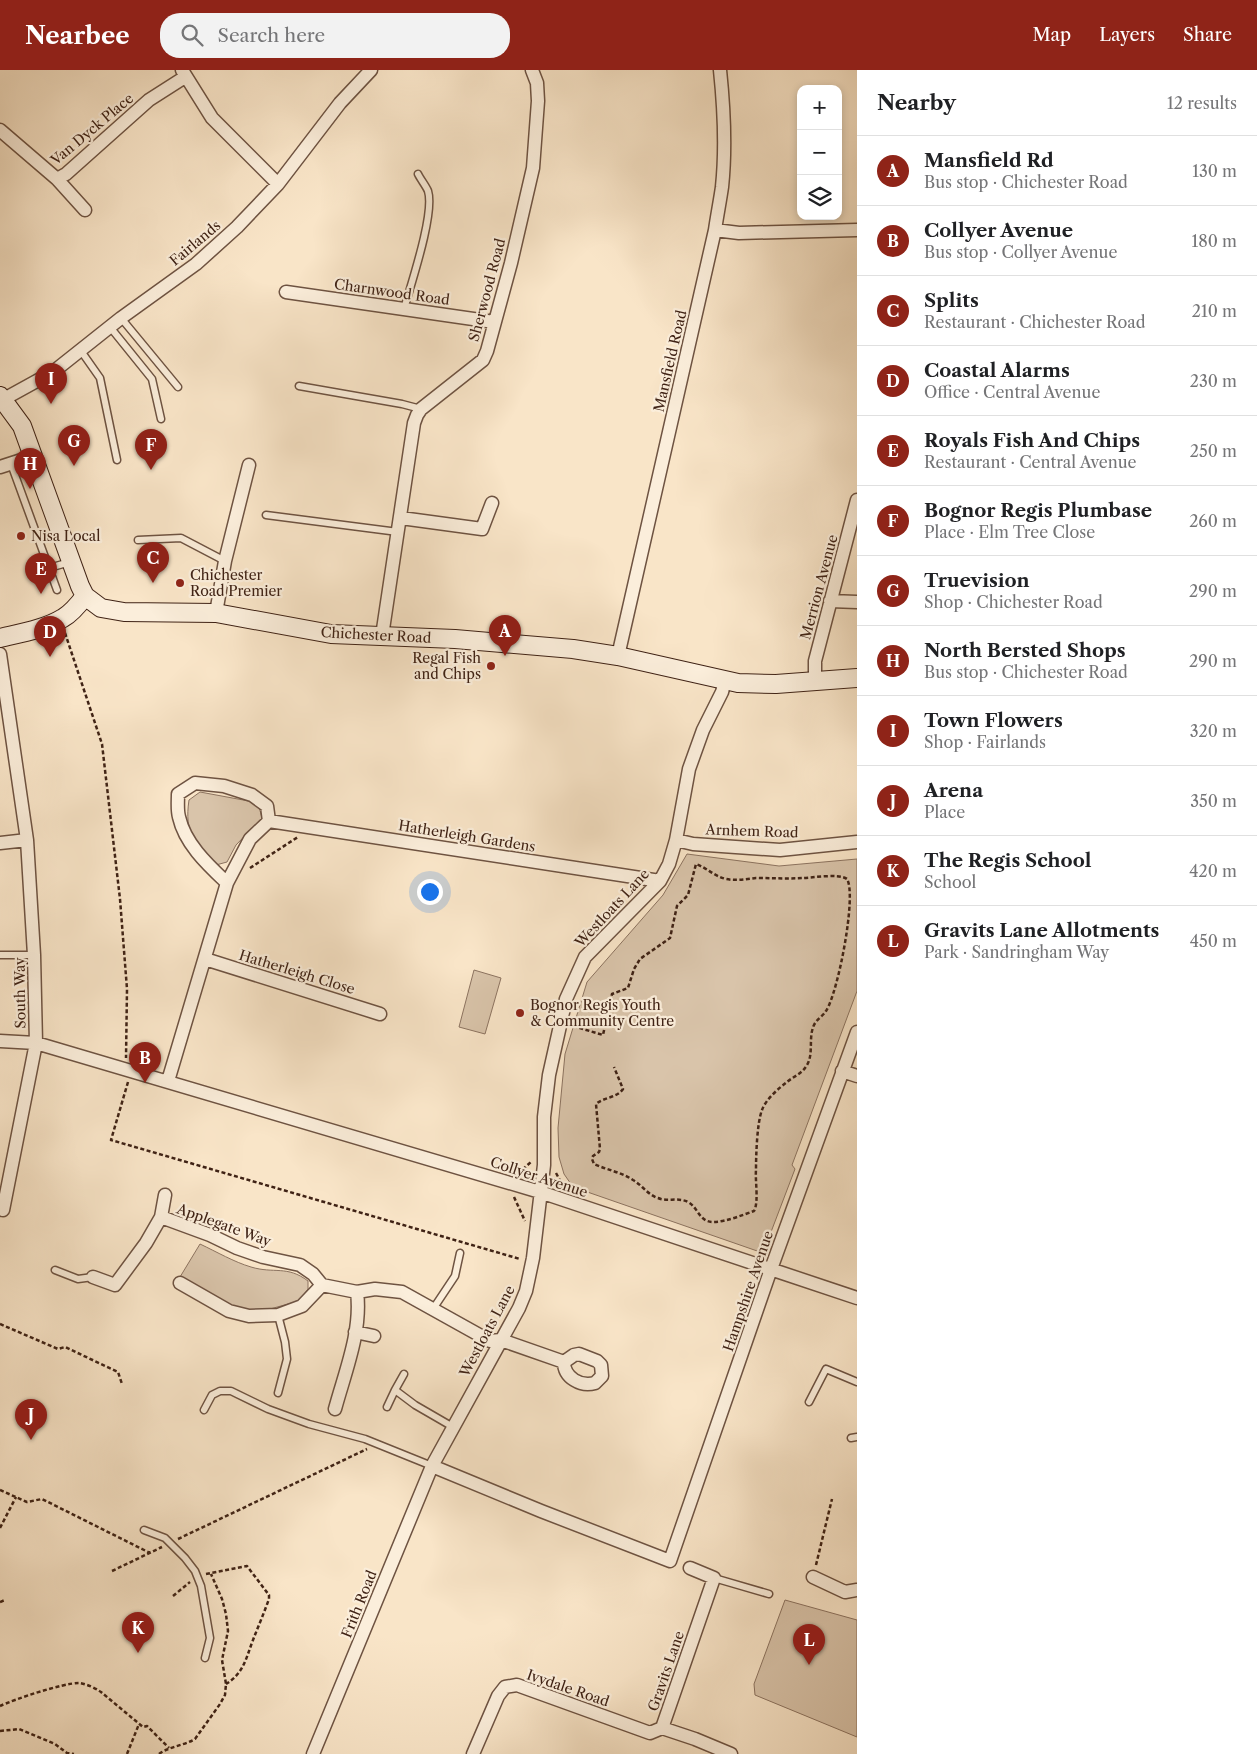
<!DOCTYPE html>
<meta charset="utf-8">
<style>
:root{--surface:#fff;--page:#f2f2f2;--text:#202124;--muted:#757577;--line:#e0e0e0;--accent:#8f2418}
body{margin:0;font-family:"Libre Caslon Text",serif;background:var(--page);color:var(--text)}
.controls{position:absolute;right:15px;top:15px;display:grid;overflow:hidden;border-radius:10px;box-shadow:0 2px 8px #0003}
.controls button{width:45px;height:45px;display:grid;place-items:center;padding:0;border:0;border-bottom:1px solid var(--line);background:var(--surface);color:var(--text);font:25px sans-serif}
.you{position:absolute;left:429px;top:821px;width:18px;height:18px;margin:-12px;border:4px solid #fff;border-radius:50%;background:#1a73e8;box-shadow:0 0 0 8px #1a73e833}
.badge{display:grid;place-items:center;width:32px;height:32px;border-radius:50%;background:var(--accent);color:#fff;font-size:16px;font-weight:700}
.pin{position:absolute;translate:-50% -41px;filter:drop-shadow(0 1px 2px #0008)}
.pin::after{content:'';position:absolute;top:26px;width:18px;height:15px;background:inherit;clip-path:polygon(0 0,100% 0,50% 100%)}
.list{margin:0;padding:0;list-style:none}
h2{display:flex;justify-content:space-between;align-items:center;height:65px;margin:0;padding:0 20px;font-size:21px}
h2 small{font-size:16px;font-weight:400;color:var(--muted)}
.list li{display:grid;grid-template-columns:32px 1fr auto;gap:15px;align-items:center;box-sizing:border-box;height:70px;padding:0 20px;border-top:1px solid var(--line)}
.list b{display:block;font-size:19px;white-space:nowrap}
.list p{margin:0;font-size:16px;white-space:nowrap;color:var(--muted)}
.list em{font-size:16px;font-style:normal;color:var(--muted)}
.icon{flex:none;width:28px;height:28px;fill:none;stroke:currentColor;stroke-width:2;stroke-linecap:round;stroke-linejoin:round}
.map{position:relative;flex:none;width:857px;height:1684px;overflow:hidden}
header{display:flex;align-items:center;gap:30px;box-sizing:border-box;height:70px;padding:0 25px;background:var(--accent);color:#fff}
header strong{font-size:24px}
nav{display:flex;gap:28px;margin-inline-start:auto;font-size:18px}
.search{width:350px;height:45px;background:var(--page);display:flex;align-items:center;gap:12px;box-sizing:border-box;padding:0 18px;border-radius:20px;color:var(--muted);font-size:19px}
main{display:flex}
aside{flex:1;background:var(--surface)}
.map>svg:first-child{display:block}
</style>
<header>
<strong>Nearbee</strong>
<div class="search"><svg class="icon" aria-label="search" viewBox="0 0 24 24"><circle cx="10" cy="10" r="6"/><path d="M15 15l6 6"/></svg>Search here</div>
<nav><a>Map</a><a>Layers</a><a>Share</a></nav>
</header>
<main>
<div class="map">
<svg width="857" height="1684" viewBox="0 0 857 1684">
<rect width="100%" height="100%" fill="#f9e5c8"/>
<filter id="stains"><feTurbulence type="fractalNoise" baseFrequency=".004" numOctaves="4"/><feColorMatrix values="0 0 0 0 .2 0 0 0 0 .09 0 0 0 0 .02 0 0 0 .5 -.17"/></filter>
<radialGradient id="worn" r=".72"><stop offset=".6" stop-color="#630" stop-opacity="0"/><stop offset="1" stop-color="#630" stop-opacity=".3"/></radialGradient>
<path fill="#d9c4aa" stroke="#8c7360" d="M 200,722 L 254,732 L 259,737 L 262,748 L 236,775 L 227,792 L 216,795 C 195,772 184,764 189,730 Z
M 687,784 L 779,796 L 857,789 L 857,921 L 792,1095 L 795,1099 L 763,1183 L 573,1117 L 564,1104 L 559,1087 L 558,1058 L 565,984 L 587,912 L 663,825 Z
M 474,900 L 501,908 L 485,964 L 459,957 Z
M 200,1174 C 217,1182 234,1192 251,1197 C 274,1204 287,1195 308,1211 L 308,1219 L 299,1231 L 270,1239 L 255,1241 L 237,1238 L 180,1207 Z
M 785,1530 L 857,1550 L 857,1667 L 755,1625 L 754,1614 Z"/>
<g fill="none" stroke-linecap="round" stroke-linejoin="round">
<g stroke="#6e5342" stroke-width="9">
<path id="lane" d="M 404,239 C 411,214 435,143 428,121 C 426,116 421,110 418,104
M 121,248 L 178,317
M 110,257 L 152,309 L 161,349
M 81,281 L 100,308 L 117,390
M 299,316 L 402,334 L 421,339
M 11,394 L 57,520
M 266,445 L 398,462
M 138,470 L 181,468 L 225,491
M 49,498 L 70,492
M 0,885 L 34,885
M 55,1200 L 78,1209 L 93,1207
M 433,1239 L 455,1206 L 460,1183
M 278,1245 L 285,1272 L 287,1289 L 278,1323
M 395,1320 L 404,1304
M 809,1332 L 826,1299 L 857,1312
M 387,1337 L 395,1320 L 415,1335 L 453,1357
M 204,1340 L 212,1325 L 220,1321 L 231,1321 L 268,1339 L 309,1354 L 365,1369 L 432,1396
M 851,1368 L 857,1367
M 144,1460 L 165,1468 L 185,1488 L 195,1501 L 201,1516 L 210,1568 L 205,1588
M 714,1508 L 769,1524"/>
</g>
<g stroke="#6e5342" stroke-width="15">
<path id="street" d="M 182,0 L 212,48 L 278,114
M 0,60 L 57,109 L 66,104 L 149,30 L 185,7
M 57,109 L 85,140
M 715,160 L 739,163 L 857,160
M 286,222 L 494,252
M 4,329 L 53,302 L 121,248 L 196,194 L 237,157 L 278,114 L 340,33 L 371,0
M 0,397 L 34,386
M 401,448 L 482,459 L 492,433
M 830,531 L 857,532
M 216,543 L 225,491 L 249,395
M 382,566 L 414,353 L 417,345 L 421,339 L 483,290 L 487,281 L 511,193 L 533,98 L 538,31 L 537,13 L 532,0
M 0,584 L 27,770 L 34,885 L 36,973 L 3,1140
M 618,586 L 715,160 C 717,146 720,131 722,117 C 726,79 724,38 720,0
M 815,611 L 815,591 L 857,430
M 676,770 L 693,774 L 780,780 L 857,772
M 0,773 L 27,770
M 227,813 C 208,795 185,774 179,747 C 177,740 178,731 178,724 L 195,713 L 224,716 L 252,725 L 267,736 L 269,751
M 205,889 L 380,944
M 0,971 L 36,973 L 540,1122 L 857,1228
M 842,1001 L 857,1006
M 168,1011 L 227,813 L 250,769 L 269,751 L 660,811
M 161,1147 L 165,1125
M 93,1207 L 115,1215 L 146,1173 L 161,1147 L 210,1165 L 237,1178 L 263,1187 L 300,1195 L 313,1204 L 322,1215 L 357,1222 L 375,1219 L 402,1222 L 490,1271 L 501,1270 L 564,1292
M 180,1213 L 229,1241 L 249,1246 L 278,1245 L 302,1236 L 322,1215
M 355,1262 L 374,1266
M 579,1284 L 597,1291 L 601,1295 L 602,1306 L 595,1313 C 581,1317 564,1308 564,1292 L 574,1285 Z
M 335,1339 C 345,1302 362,1261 357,1222
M 432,1396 L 541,1441 L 670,1491 L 771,1199 L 857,962
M 813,1507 L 845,1522 L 857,1520
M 662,1658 L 714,1508 L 690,1498
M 662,1658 L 695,1669 L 731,1684
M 313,1684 L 432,1396 L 519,1238 L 526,1221 L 533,1188 L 544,1095 L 544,1047 L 549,1005 L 566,929 L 585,887 L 660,811 L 669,794 L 676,770 L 689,699 L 703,660 L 722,622 L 725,611
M 473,1684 L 498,1626 L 505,1617 L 517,1615 L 650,1663 L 662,1658"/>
</g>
<g stroke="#3f2215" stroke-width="20">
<path id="secondary" d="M 0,326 L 22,356 L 80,516 L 85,526 L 101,538 L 124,542 L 216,543 L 331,564 L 455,569 L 573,579 L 618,586 L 738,613 L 776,614 L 857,608
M 0,568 C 21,563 45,559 63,548 C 72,543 79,534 85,526"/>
</g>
<path stroke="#3f2215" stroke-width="2.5" stroke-dasharray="4 2.5" stroke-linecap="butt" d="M 65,563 L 102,674 L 120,829 L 127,919 L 126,988
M 250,798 L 298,767
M 573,956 L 603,965 L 612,924 L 628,918 L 634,899 L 640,889 L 670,868 L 677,836 L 688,825 L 696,794 C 707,798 714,806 726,809 C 736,811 746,809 756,808 C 772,808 787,809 802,808 C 812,808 839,803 847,809 C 857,825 838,923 826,941 C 823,946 817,949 814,955 C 808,968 814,983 807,995 C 802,1004 794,1006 787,1012 C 778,1019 766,1029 762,1040 C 757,1053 756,1085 756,1100 C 755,1111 759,1132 754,1141 C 742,1145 726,1152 713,1152 C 699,1152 698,1137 688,1132 C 678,1127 667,1132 658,1128 C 648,1125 642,1115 633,1110 C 621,1102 607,1100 594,1094 L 592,1089 L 593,1086 L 599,1082 L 600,1079 L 596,1034 C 604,1027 617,1028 623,1019 L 614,997
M 128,1012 L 111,1070 L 520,1189
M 517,1102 L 521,1101 L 532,1091
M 556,1103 L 563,1116
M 514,1127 L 525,1151
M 0,1254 L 58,1279 L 65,1277 L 118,1302 L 122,1314
M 0,1420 L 27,1432 L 42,1429 L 150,1483
M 0,1458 L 16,1427
M 178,1469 L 367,1379
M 816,1495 L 832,1429
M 112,1501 L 162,1477
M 206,1504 L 247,1496 L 269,1525 L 269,1529 C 264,1543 258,1557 253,1570 C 246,1588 244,1603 226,1614
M 173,1526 L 190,1512
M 0,1532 L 5,1530
M 0,1636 C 15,1629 63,1613 79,1613 C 87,1614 95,1618 101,1622 L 143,1657 L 147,1656 L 169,1678
M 0,1661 L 19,1659 L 55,1674 L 67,1683 L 74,1684
M 127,1684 L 139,1654
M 159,1684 C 170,1676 183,1676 195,1669 L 220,1634 L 225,1625 L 226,1614 L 222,1590 L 228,1561 L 226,1544 L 222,1529 L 211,1504"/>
<use href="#lane" stroke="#fbeedb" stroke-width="6"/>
<use href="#street" stroke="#fbeedb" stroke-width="12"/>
<use href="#secondary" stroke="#fbeedb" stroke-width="18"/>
</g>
<g fill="#8f2418" stroke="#fbeedb" stroke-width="2">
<circle cx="21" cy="466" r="5"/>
<circle cx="180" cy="513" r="5"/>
<circle cx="491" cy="596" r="5"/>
<circle cx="520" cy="943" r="5"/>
</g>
<g text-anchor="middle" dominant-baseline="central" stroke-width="4.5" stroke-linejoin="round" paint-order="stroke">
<g font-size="14" fill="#3f2215" stroke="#fbeedb">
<text transform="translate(92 59) rotate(-40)">Van Dyck Place</text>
<text transform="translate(195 173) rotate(-40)">Fairlands</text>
<text transform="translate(487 220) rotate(-75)">Sherwood Road</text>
<text transform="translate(392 222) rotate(8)">Charnwood Road</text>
<text transform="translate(670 291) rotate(-77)">Mansfield Road</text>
<text transform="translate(819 517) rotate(-75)">Merrion Avenue</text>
<text transform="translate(376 565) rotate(3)">Chichester Road</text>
<text transform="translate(752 761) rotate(2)">Arnhem Road</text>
<text transform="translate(467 766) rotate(9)">Hatherleigh Gardens</text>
<text transform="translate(612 838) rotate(-47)">Westloats Lane</text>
<text transform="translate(297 902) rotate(17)">Hatherleigh Close</text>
<text transform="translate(20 923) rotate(-91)">South Way</text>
<text transform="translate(539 1107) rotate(18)">Collyer Avenue</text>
<text transform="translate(224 1155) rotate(20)">Applegate Way</text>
<text transform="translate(748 1221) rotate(-71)">Hampshire Avenue</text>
<text transform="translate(487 1261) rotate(-62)">Westloats Lane</text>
<text transform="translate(359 1534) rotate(-68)">Frith Road</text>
<text transform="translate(666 1601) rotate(-71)">Gravits Lane</text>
<text transform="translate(568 1618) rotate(19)">Ivydale Road</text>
</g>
<g font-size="14" fill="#3f2215" stroke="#fbeedb" text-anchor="start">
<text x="31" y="466">Nisa Local</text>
<text x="190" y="505">Chichester<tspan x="190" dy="16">Road Premier</tspan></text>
<text x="481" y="588" text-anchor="end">Regal Fish<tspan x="481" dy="16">and Chips</tspan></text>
<text x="530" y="935">Bognor Regis Youth<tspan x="530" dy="16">&amp; Community Centre</tspan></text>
</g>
</g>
<rect width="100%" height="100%" filter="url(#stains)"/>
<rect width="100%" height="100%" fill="url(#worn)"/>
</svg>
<div class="controls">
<button>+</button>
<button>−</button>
<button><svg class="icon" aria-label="layers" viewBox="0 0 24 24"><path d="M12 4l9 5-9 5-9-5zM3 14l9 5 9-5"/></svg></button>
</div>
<div class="you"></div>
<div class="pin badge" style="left:505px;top:586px">A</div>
<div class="pin badge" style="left:145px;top:1013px">B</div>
<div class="pin badge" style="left:153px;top:513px">C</div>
<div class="pin badge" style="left:50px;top:587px">D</div>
<div class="pin badge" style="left:41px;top:524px">E</div>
<div class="pin badge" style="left:151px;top:400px">F</div>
<div class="pin badge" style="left:74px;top:396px">G</div>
<div class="pin badge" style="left:30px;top:419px">H</div>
<div class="pin badge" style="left:51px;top:334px">I</div>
<div class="pin badge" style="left:31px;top:1370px">J</div>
<div class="pin badge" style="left:138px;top:1583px">K</div>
<div class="pin badge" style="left:809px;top:1595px">L</div>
</div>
<aside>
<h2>Nearby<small>12 results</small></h2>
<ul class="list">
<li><span class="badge">A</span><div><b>Mansfield Rd</b><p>Bus stop · Chichester Road</p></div><em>130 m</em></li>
<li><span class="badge">B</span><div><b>Collyer Avenue</b><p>Bus stop · Collyer Avenue</p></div><em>180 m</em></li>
<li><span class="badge">C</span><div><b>Splits</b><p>Restaurant · Chichester Road</p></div><em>210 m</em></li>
<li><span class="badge">D</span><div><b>Coastal Alarms</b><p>Office · Central Avenue</p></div><em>230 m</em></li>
<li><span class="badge">E</span><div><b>Royals Fish And Chips</b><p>Restaurant · Central Avenue</p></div><em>250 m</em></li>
<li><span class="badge">F</span><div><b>Bognor Regis Plumbase</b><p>Place · Elm Tree Close</p></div><em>260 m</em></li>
<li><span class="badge">G</span><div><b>Truevision</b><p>Shop · Chichester Road</p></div><em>290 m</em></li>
<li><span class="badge">H</span><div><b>North Bersted Shops</b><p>Bus stop · Chichester Road</p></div><em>290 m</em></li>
<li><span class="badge">I</span><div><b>Town Flowers</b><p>Shop · Fairlands</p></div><em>320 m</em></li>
<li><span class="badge">J</span><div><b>Arena</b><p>Place</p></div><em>350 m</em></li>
<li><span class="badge">K</span><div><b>The Regis School</b><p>School</p></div><em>420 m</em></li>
<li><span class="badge">L</span><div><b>Gravits Lane Allotments</b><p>Park · Sandringham Way</p></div><em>450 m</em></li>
</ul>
</aside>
</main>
